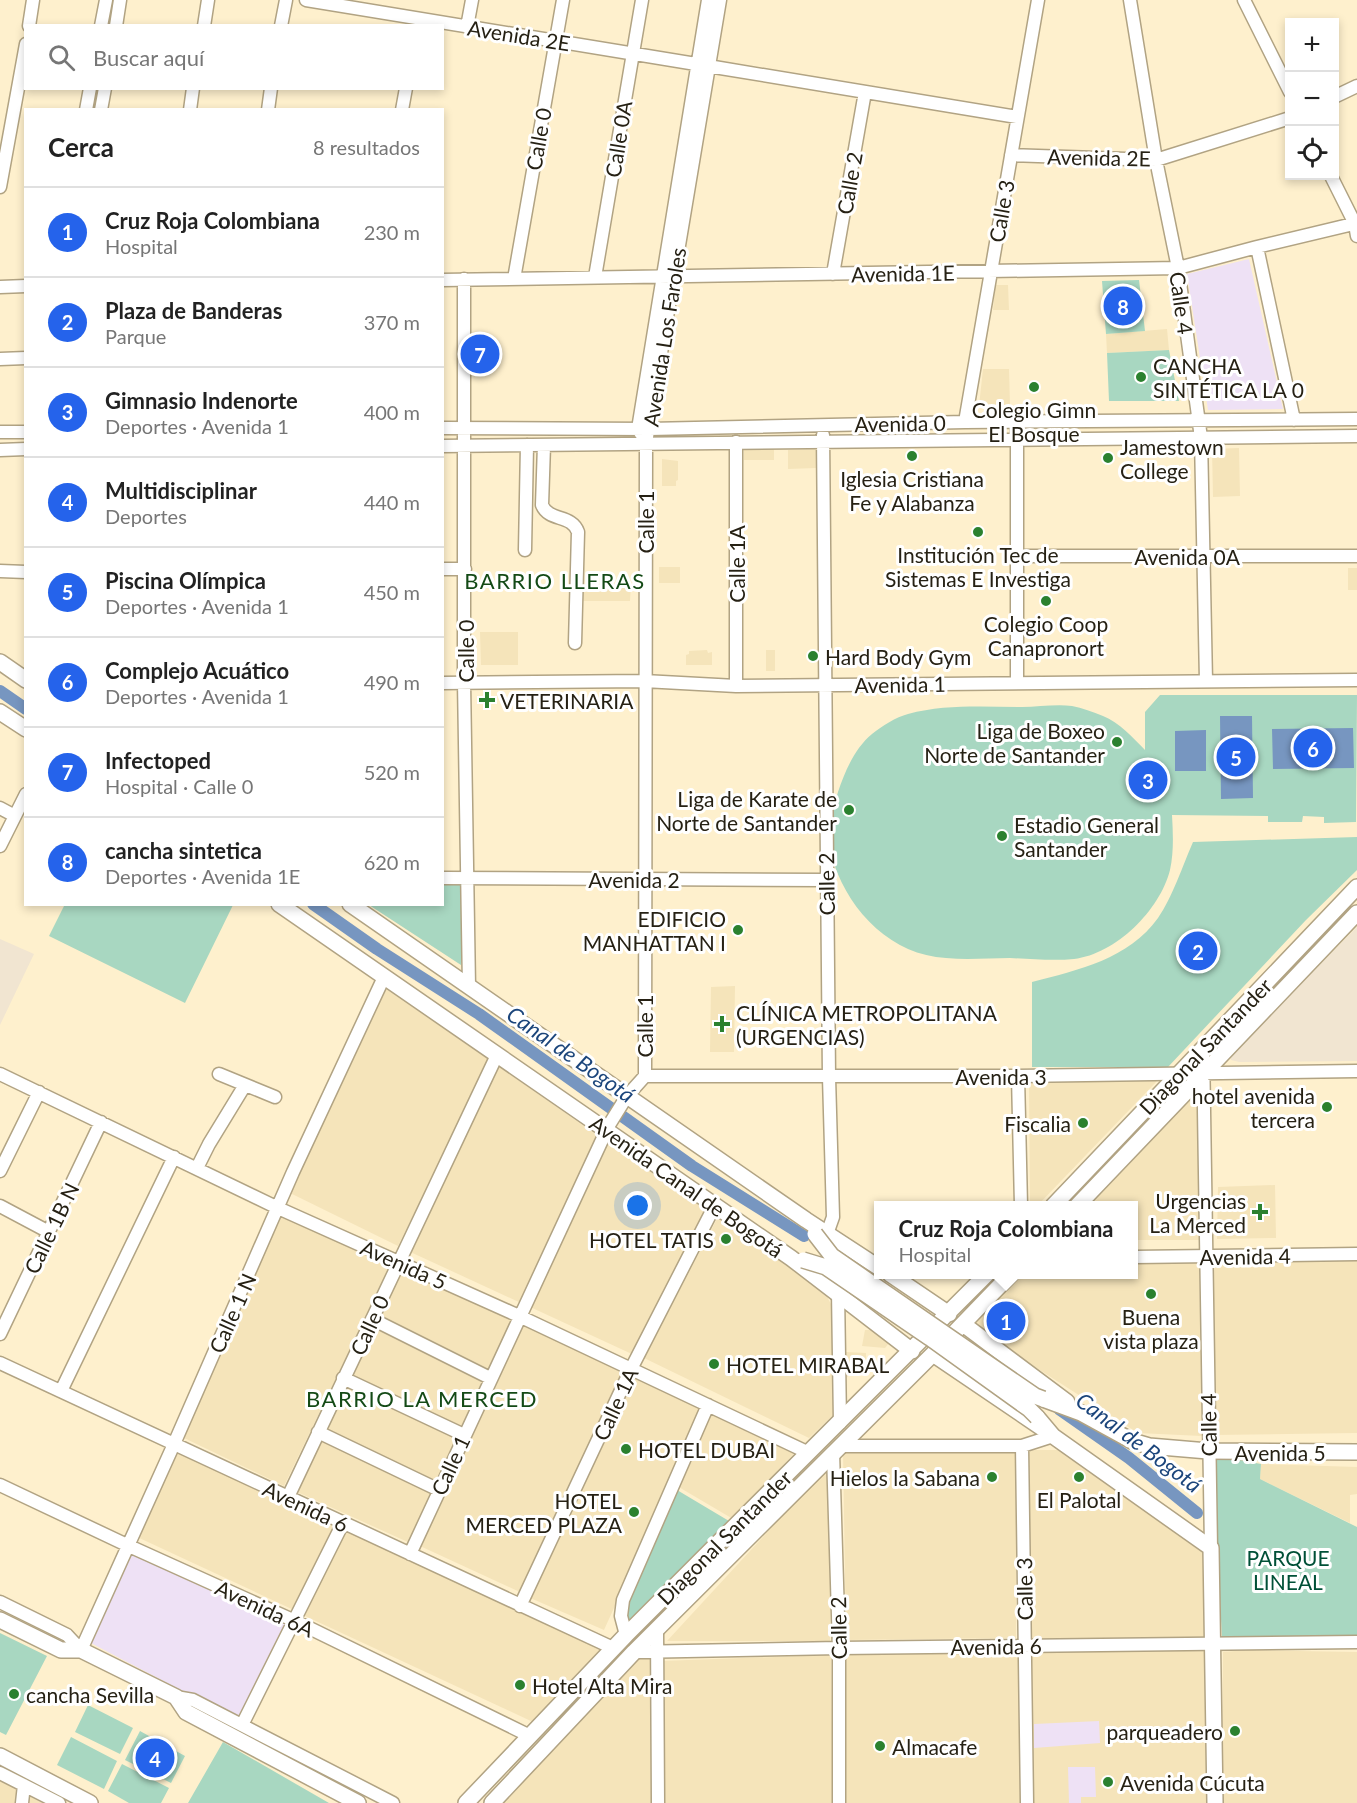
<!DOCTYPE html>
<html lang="es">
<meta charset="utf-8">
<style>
:root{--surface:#fff;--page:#f6f6f6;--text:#222;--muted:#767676;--line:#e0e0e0;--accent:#2563eb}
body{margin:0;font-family:Lato,sans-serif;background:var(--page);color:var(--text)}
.controls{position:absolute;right:18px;top:18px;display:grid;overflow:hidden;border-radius:0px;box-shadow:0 3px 9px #0003}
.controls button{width:54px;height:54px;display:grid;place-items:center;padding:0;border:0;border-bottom:2px solid var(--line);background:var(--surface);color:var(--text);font:30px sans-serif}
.you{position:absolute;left:638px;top:1206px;width:21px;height:21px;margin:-15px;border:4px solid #fff;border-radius:50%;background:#1a73e8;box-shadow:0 0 0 9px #1a73e833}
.badge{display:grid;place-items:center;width:39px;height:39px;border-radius:50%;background:var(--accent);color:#fff;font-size:20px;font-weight:700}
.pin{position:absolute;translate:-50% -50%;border:3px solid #fff;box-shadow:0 2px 6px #0006}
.popup{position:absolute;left:874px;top:1201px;width:264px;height:78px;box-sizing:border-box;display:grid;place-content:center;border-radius:0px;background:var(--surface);filter:drop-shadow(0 2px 4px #0005);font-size:20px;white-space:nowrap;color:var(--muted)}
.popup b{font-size:22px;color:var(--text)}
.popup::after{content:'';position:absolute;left:50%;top:100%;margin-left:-12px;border:12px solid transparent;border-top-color:var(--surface)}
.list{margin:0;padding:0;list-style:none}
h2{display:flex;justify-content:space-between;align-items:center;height:78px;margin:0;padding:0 24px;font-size:26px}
h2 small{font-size:20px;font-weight:400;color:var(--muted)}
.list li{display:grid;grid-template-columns:39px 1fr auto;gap:18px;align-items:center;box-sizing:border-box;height:90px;padding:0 24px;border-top:2px solid var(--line)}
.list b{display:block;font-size:22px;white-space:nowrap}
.list p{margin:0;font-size:20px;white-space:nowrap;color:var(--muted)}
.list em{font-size:20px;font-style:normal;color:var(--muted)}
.icon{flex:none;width:33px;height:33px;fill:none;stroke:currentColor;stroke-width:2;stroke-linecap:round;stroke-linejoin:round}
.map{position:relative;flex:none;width:1357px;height:1803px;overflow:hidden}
.search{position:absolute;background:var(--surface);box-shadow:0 3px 9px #0003;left:24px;top:24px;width:420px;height:66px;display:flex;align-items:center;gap:15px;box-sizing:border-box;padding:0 21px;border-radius:0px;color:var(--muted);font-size:22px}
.panel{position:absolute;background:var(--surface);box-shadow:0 3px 9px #0003;left:24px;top:108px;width:420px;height:798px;border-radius:0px}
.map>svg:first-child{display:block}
</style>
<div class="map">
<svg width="1357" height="1803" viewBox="0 0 1357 1803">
<rect width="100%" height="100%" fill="#fef0cd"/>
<path fill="#f5e4ba" d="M 995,285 L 1008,285 L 1009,310 L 993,310 Z
M 1167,329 L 1169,350 L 1107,353 L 1106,334 Z
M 983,369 L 1009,369 L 1010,405 L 979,406 Z
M 1239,448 L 1240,496 L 1213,497 L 1212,449 Z
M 744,449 L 774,449 L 774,460 L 744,460 Z
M 816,449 L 816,468 L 788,469 L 788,450 Z
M 662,459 L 678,461 L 678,480 L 676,481 L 676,486 L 662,486 Z
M 659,567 L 680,567 L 680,583 L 659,583 Z
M 1348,568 L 1357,568 L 1357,590 L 1348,590 Z
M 579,584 L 631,584 L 630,601 L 579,601 Z
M 480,632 L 518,632 L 518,665 L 481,665 Z
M 707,650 L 708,653 L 712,652 L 712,665 L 686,665 L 686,655 L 689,654 L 689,651 Z
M 766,650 L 775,650 L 775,671 L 766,671 Z
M 383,985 L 491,1059 L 398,1246 L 288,1192 Z
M 735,986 L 734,1052 L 710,1052 L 711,987 Z
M 497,1065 L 598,1136 L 521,1303 L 406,1250 Z
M 1029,1079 L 1159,1079 L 1038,1205 L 1030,1206 Z
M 1196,1086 L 1201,1240 L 1134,1240 L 1134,1206 L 1079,1206 Z
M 606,1141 L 707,1210 L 634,1355 L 528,1306 Z
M 1275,1185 L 1276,1238 L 1217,1239 L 1218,1187 Z
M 284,1211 L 392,1262 L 284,1486 L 182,1437 Z
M 718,1217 L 817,1278 L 832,1306 L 836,1412 L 809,1438 L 644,1358 Z
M 1357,1249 L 1357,1433 L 1212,1435 L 1211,1250 Z
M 1134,1250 L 1199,1250 L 1202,1436 L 1138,1433 L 971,1326 L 1016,1275 L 1134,1274 Z
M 400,1265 L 515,1316 L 410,1543 L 295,1491 Z
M 520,1320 L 628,1371 L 522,1593 L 420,1546 Z
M 865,1330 L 876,1330 L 893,1338 L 885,1348 L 862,1346 Z
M 846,1352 L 866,1353 L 866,1360 L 844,1380 Z
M 636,1373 L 706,1405 L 604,1630 L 528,1597 Z
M 714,1412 L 797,1450 L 733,1519 L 677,1486 L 709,1413 Z
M 175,1449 L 338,1525 L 296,1611 L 135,1536 Z
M 843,1450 L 1016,1453 L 1016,1638 L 846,1640 Z
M 1026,1450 L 1070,1450 L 1205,1548 L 1205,1640 L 1025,1646 Z
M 831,1464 L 830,1641 L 667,1641 L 808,1488 Z
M 1261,1464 L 1357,1467 L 1357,1494 L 1350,1495 L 1350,1523 L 1260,1479 Z
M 346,1528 L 602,1648 L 533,1722 L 303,1615 Z
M 1210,1649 L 1211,1803 L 1033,1803 L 1029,1652 Z
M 1247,1650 L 1357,1652 L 1357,1803 L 1222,1803 L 1223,1652 Z
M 1018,1653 L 1024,1803 L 845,1803 L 844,1654 Z
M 637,1654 L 651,1658 L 652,1803 L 488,1803 Z
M 831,1655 L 833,1803 L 662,1803 L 661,1661 Z
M 0,1780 L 42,1803 L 0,1803 Z"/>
<path fill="#eee1f5" d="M 1249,259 L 1283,409 L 1208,410 L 1187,274 Z
M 132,1549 L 289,1620 L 238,1720 L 87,1641 Z
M 1099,1721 L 1100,1743 L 1034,1748 L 1034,1724 Z
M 1068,1767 L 1095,1767 L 1096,1797 L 1081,1797 L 1081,1803 L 1069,1803 Z"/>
<path fill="#f1e5d1" d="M 1357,927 L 1357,1061 L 1239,1062 L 1231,1060 L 1230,1054 L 1232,1050 L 1286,999 Z
M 0,939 L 34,954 L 0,1025 Z"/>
<path fill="#a8d7c1" d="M 1139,280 L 1145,331 L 1106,334 L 1102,281 Z
M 1169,350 L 1179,401 L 1109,401 L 1107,353 Z
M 1160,695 L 1357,695 L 1356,822 L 1324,823 L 1324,817 L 1303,816 L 1302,822 L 1268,822 L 1268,816 L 1172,815 C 1173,833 1174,852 1170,870 C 1160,910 1116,954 1074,959 C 1054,961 1031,959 1010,958 C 989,958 968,960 946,958 C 892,955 851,913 834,864 C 828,845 832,811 838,792 C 845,771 855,748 872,734 C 882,726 896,717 908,714 C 945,704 984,707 1022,707 C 1038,707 1056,704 1072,706 C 1082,708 1093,712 1103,716 C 1119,722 1133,738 1145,750 L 1145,712 Z
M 1357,837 L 1357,870 L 1306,920 L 1168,1067 L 1032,1067 L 1032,982 C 1078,970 1129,959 1158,918 C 1172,898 1183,865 1193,842 Z
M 443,879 L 463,879 L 461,965 L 369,905 L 442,904 Z
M 65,904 L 233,904 L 233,905 L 185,1003 L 49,936 Z
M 1213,1455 L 1261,1464 L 1260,1479 L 1357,1527 L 1357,1637 L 1222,1639 Z
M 677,1490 L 729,1521 L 628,1627 L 623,1610 Z
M 0,1633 L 47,1656 L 6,1735 L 0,1732 Z
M 88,1705 L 133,1728 L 120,1754 L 75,1732 Z
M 140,1731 L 185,1756 L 171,1783 L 125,1760 Z
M 71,1737 L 117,1761 L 104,1789 L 57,1765 Z
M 223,1742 L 329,1803 L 188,1803 Z
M 122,1764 L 169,1788 L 161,1803 L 129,1803 L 108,1791 Z"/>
<path fill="#7796c0" d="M 1220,716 L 1252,716 L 1253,798 L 1221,799 Z
M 1353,728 L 1354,768 L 1273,769 L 1272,729 Z
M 1206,730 L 1206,771 L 1175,771 L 1175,731 Z"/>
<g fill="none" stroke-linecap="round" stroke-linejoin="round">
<path stroke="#7796c0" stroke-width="12" d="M 0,691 L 26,709
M 313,904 L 377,949 L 479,1014 L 692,1166 L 804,1236
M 1059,1409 L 1129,1458 L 1197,1513"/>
<g stroke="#b1a383" stroke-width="15">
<path id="minor" d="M 306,0 L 696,64
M 1130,0 L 1156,160 L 1178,268 L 1201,438 L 1206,681
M 1244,0 L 1290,92
M 29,26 L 33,0
M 101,26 L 106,0
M 116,26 L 120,0
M 204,26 L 208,0
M 281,26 L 286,0
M 467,27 L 472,0
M 708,66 L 1017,117
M 1334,97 L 1357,86
M 86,110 L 90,88
M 101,110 L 105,88
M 190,110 L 193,88
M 268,110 L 271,88
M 402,110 L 406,88
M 1011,155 L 1156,160 L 1290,118
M 1331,176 L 1355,224 L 1357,236
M 0,187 L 26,44
M 1257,247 L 1294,420
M 833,274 L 865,92
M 595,277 L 642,0
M 464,279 L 464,682 L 469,987
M 514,279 L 563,0
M 442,280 L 1178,268 L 1257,247 L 1357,223
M 0,287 L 26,286
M 0,359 L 26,358
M 965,422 L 1038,0
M 1017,422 L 1017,683
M 442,428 L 649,429 L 965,422 L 1357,419
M 0,432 L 26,432
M 641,434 L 638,429 L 708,0
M 823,435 L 829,1077 L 833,1217 L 827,1234
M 736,442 L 736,686
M 544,445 L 542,505 C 549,522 572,514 578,532 L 575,643
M 442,446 L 1357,436
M 0,450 L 26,449
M 525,550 L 527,445
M 1017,556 L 1357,556
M 442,569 L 465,569
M 0,571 L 26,572
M 442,683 L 644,681 L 736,686 L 1357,680
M 0,808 L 15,816
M 0,846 L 26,794
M 442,878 L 826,880
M 1203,1048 L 1211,1548
M 0,1074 L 278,1208 L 519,1316 L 809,1453
M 219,1074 L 275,1097
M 645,1076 L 1018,1076 L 1357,1071
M 1018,1076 L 1021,1206
M 197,1168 L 209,1144 L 245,1085
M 0,1171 L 39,1092
M 0,1206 L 49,1232
M 1134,1257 L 1357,1254
M 838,1291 L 840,1423
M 372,1319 L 490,1378
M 0,1334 L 101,1122
M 0,1363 L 613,1648
M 343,1378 L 464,1435
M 61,1391 L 174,1157
M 318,1432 L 439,1490
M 840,1446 L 1022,1446 L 1053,1436
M 1022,1446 L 1027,1803
M 833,1453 L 839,1648 L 839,1803
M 0,1485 L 129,1546 L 295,1621 L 528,1735
M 288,1497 L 497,1055
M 410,1554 L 609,1125 L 627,1096 L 645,1076 L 646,443 L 720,0
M 0,1602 L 67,1635 L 81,1650 L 174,1444 L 293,1172 L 384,977
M 520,1606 L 631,1369 L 715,1205
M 657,1630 L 658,1803
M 626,1635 L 621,1616 L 623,1600 L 708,1405
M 634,1652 L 839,1648 L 1357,1642
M 176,1697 L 193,1700 L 393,1803
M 242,1725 L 343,1523
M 0,1773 L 59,1803
M 22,1803 L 24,1785"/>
</g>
<g stroke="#b1a383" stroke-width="18">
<path id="major" d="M 0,662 L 26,680
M 0,712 L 26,729
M 279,904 L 791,1258 L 912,1351
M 350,904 L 806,1220 L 878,1267
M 1053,1206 L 1357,887
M 1077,1206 L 1357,913
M 890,1274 L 949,1314
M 963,1324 L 1067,1402
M 933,1354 L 1042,1428
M 1043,1399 L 1081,1413 L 1132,1441 L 1149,1446 L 1208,1451 L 1357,1452
M 1037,1417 L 1053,1436 L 1211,1548 L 1215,1803
M 0,1620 L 61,1650 L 81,1650 L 176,1697 L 186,1712 L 358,1803
M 0,1756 L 90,1803
M 466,1803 L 626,1635 L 987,1274
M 492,1803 L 634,1652 L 954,1333 L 1011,1274"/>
</g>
<use href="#minor" stroke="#fff" stroke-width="12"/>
<use href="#major" stroke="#fff" stroke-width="15"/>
<g stroke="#b1a383" stroke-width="18" stroke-linecap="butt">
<path id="major-bridge" d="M 815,1234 L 832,1256 L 1035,1396 L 1043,1399
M 803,1260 L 826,1267 L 930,1338 L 1029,1409 L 1037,1417"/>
</g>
<use href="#major-bridge" stroke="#fff" stroke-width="15"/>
</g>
<g fill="#2b812f" stroke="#fff" stroke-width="2">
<circle cx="1141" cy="377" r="6"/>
<circle cx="1034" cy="387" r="6"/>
<circle cx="912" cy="456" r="6"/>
<circle cx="1108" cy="458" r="6"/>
<circle cx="978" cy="532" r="6"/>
<circle cx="1046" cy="601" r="6"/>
<circle cx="813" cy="656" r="6"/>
<path d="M484 691h6v6h6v6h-6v6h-6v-6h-6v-6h6z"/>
<circle cx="1117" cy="742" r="6"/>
<circle cx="849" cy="810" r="6"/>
<circle cx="1002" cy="836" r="6"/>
<circle cx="738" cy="930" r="6"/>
<path d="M719 1015h6v6h6v6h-6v6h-6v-6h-6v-6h6z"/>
<circle cx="1327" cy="1107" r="6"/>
<circle cx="1083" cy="1123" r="6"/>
<path d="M1257 1203h6v6h6v6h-6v6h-6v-6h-6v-6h6z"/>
<circle cx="726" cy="1239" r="6"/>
<circle cx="1151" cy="1294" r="6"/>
<circle cx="714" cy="1364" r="6"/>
<circle cx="626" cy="1449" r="6"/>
<circle cx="992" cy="1477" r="6"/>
<circle cx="1079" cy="1477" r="6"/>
<circle cx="634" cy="1512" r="6"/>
<circle cx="520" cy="1685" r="6"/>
<circle cx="14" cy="1694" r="6"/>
<circle cx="1235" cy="1731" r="6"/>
<circle cx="880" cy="1746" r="6"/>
<circle cx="1108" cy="1782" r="6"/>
</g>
<g text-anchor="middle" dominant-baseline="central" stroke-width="6" stroke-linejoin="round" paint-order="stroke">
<g font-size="21" fill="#262114" stroke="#fff">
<text transform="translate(519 35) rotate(9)">Avenida 2E</text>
<text transform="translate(538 139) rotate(-80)">Calle 0</text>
<text transform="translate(618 139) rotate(-81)">Calle 0A</text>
<text transform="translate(1099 157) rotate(1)">Avenida 2E</text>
<text transform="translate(849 183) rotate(-80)">Calle 2</text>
<text transform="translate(1001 211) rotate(-80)">Calle 3</text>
<text transform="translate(903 273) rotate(-1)">Avenida 1E</text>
<text transform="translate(1182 303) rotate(82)">Calle 4</text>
<text transform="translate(664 337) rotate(-81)">Avenida Los Faroles</text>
<text transform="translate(900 423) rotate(-1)">Avenida 0</text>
<text transform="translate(645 522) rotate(-90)">Calle 1</text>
<text x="1187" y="556">Avenida 0A</text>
<text transform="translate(736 564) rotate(-90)">Calle 1A</text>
<text transform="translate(465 651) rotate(-90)">Calle 0</text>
<text transform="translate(900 684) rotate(-1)">Avenida 1</text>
<text x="634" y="879">Avenida 2</text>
<text transform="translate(826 884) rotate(-91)">Calle 2</text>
<text transform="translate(644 1026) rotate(-90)">Calle 1</text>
<text transform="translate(1205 1046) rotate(-46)">Diagonal Santander</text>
<text x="1001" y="1076">Avenida 3</text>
<text transform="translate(687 1186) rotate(35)">Avenida Canal de Bogotá</text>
<text transform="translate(51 1228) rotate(-64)">Calle 1B N</text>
<text transform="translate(1245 1256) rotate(-1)">Avenida 4</text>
<text transform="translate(404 1264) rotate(24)">Avenida 5</text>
<text transform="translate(232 1313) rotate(-66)">Calle 1 N</text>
<text transform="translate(369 1325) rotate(-65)">Calle 0</text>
<text transform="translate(615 1404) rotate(-65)">Calle 1A</text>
<text transform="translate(1208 1425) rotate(-91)">Calle 4</text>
<text x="1280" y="1452">Avenida 5</text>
<text transform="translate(450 1465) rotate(-65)">Calle 1</text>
<text transform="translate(306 1506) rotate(25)">Avenida 6</text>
<text transform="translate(724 1537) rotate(-45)">Diagonal Santander</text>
<text transform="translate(1024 1589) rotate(-91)">Calle 3</text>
<text transform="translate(265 1608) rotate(25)">Avenida 6A</text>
<text transform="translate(838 1628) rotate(-91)">Calle 2</text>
<text transform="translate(996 1646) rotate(-1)">Avenida 6</text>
</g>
<g font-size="21" fill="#262114" stroke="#fff" text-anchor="start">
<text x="1153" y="365">CANCHA<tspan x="1153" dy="24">SINTÉTICA LA 0</tspan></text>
<text x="1034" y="409" text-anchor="middle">Colegio Gimn<tspan x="1034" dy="24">El Bosque</tspan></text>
<text x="1120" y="446">Jamestown<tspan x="1120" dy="24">College</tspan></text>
<text x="912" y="478" text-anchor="middle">Iglesia Cristiana<tspan x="912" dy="24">Fe y Alabanza</tspan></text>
<text x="978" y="554" text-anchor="middle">Institución Tec de<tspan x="978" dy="24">Sistemas E Investiga</tspan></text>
<text x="1046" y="623" text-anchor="middle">Colegio Coop<tspan x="1046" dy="24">Canapronort</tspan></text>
<text x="825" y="656">Hard Body Gym</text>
<text x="500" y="700">VETERINARIA</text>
<text x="1105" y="730" text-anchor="end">Liga de Boxeo<tspan x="1105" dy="24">Norte de Santander</tspan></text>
<text x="837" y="798" text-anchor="end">Liga de Karate de<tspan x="837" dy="24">Norte de Santander</tspan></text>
<text x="1014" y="824">Estadio General<tspan x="1014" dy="24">Santander</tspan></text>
<text x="726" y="918" text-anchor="end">EDIFICIO<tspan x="726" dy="24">MANHATTAN I</tspan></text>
<text x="736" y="1012">CLÍNICA METROPOLITANA<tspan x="736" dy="24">(URGENCIAS)</tspan></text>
<text x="1315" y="1095" text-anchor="end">hotel avenida<tspan x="1315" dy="24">tercera</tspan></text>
<text x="1071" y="1123" text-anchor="end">Fiscalia</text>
<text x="1246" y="1200" text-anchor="end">Urgencias<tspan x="1246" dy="24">La Merced</tspan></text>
<text x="714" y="1239" text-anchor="end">HOTEL TATIS</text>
<text x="1151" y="1316" text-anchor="middle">Buena<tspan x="1151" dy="24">vista plaza</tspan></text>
<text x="726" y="1364">HOTEL MIRABAL</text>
<text x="638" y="1449">HOTEL DUBAI</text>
<text x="980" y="1477" text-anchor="end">Hielos la Sabana</text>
<text x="1079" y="1499" text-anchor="middle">El Palotal</text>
<text x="622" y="1500" text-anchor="end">HOTEL<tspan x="622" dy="24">MERCED PLAZA</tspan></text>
<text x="532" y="1685">Hotel Alta Mira</text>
<text x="26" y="1694">cancha Sevilla</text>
<text x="1223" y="1731" text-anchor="end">parqueadero</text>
<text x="892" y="1746">Almacafe</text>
<text x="1120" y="1782">Avenida Cúcuta</text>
</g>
<g font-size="21" fill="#005037" stroke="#fff">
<text x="1288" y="1557">PARQUE<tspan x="1288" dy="24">LINEAL</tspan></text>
</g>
<g font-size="22" letter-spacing="1.5" fill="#144a16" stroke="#fff">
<text x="555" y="580">BARRIO LLERAS</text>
<text x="422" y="1398">BARRIO LA MERCED</text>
</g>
<g font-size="22" font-style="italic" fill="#1b457b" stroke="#fff">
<text transform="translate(571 1054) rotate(35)">Canal de Bogotá</text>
<text transform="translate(1139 1442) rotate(37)">Canal de Bogotá</text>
</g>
</g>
</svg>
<div class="controls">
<button>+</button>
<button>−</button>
<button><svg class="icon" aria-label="locate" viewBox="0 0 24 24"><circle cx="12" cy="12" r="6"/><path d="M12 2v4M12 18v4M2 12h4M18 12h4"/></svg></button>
</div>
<div class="you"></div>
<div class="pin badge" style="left:1006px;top:1321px">1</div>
<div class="popup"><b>Cruz Roja Colombiana</b>Hospital</div>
<div class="pin badge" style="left:1198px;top:951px">2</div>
<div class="pin badge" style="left:1148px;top:780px">3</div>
<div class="pin badge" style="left:155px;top:1758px">4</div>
<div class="pin badge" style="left:1236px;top:757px">5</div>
<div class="pin badge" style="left:1313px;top:748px">6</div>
<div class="pin badge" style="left:480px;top:354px">7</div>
<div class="pin badge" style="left:1123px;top:306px">8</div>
<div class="search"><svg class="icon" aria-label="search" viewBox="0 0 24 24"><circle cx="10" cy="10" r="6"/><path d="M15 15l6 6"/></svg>Buscar aquí</div>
<section class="panel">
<h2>Cerca<small>8 resultados</small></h2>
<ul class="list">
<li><span class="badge">1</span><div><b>Cruz Roja Colombiana</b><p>Hospital</p></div><em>230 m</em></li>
<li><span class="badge">2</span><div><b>Plaza de Banderas</b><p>Parque</p></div><em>370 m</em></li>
<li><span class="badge">3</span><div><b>Gimnasio Indenorte</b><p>Deportes · Avenida 1</p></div><em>400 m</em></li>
<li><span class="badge">4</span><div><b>Multidisciplinar</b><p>Deportes</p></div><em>440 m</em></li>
<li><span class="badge">5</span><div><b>Piscina Olímpica</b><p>Deportes · Avenida 1</p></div><em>450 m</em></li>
<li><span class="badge">6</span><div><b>Complejo Acuático</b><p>Deportes · Avenida 1</p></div><em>490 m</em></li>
<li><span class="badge">7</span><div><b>Infectoped</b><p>Hospital · Calle 0</p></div><em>520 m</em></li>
<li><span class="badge">8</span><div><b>cancha sintetica</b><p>Deportes · Avenida 1E</p></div><em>620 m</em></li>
</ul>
</section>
</div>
